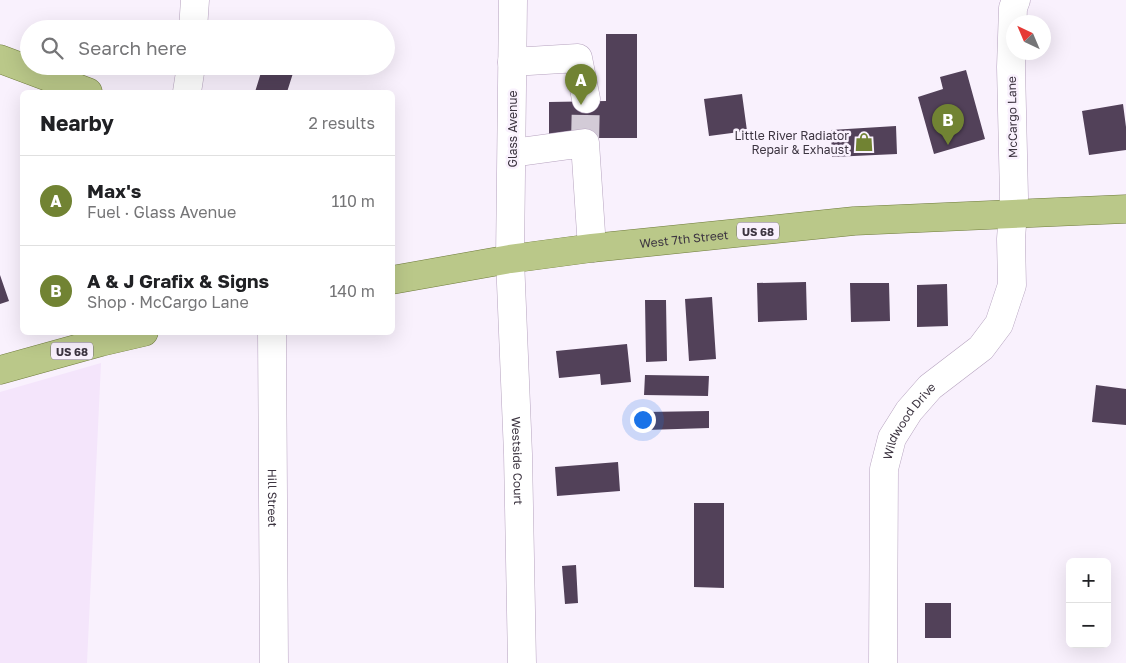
<!DOCTYPE html>
<meta charset="utf-8">
<style>
:root{--surface:#fff;--page:#f2f2f2;--text:#202124;--muted:#757577;--line:#e0e0e0;--accent:#718333}
body{margin:0;font-family:"Golos Text",sans-serif;background:var(--page);color:var(--text)}
.controls{position:absolute;right:15px;bottom:15px;display:grid;overflow:hidden;border-radius:8px;box-shadow:0 5px 20px #0002}
.controls button{width:45px;height:45px;display:grid;place-items:center;padding:0;border:0;border-bottom:1px solid var(--line);background:var(--surface);color:var(--text);font:25px sans-serif}
.compass{position:absolute;left:1006px;top:15px;width:45px;height:45px;border-radius:50%;background:var(--surface);box-shadow:0 5px 20px #0002;rotate:316deg}
.you{position:absolute;left:642px;top:419px;width:18px;height:18px;margin:-12px;border:4px solid #fff;border-radius:50%;background:#1a73e8;box-shadow:0 0 0 8px #1a73e833}
.badge{display:grid;place-items:center;width:32px;height:32px;border-radius:50%;background:var(--accent);color:#fff;font-size:16px;font-weight:700}
.pin{position:absolute;translate:-50% -41px;filter:drop-shadow(0 1px 2px #0008)}
.pin::after{content:'';position:absolute;top:26px;width:18px;height:15px;background:inherit;clip-path:polygon(0 0,100% 0,50% 100%)}
.list{margin:0;padding:0;list-style:none}
h2{display:flex;justify-content:space-between;align-items:center;height:65px;margin:0;padding:0 20px;font-size:21px}
h2 small{font-size:16px;font-weight:400;color:var(--muted)}
.list li{display:grid;grid-template-columns:32px 1fr auto;gap:15px;align-items:center;box-sizing:border-box;height:90px;padding:0 20px;border-top:1px solid var(--line)}
.list b{display:block;font-size:19px;white-space:nowrap}
.list p{margin:0;font-size:16px;white-space:nowrap;color:var(--muted)}
.list em{font-size:16px;font-style:normal;color:var(--muted)}
.icon{flex:none;width:28px;height:28px;fill:none;stroke:currentColor;stroke-width:2;stroke-linecap:round;stroke-linejoin:round}
.map{position:relative;flex:none;width:1126px;height:663px;overflow:hidden}
.search{position:absolute;background:var(--surface);box-shadow:0 5px 20px #0002;left:20px;top:20px;width:375px;height:55px;display:flex;align-items:center;gap:12px;box-sizing:border-box;padding:0 18px;border-radius:28px;color:var(--muted);font-size:19px}
.panel{position:absolute;background:var(--surface);box-shadow:0 5px 20px #0002;left:20px;top:90px;width:375px;height:245px;border-radius:8px}
.map>svg:first-child{display:block}
</style>
<div class="map">
<svg width="1126" height="663" viewBox="0 0 1126 663">
<rect width="100%" height="100%" fill="#f9f1fd"/>
<path fill="#f4e5fb" d="M 101,363 L 87,663 L 0,663 L 0,392 Z"/>
<path fill="#524159" d="M 606,34 L 637,34 L 637,138 L 549,138 L 549,102 L 606,101 Z
M 263,66 L 281,66 L 294,70 L 287,92 L 255,92 Z
M 966,70 L 985,139 L 934,154 L 918,97 L 943,89 L 940,77 Z
M 742,94 L 747,131 L 709,136 L 704,99 Z
M 1123,104 L 1126,127 L 1126,150 L 1089,155 L 1082,111 Z
M 896,126 L 897,154 L 832,157 L 831,130 Z
M 0,275 L 9,301 L 0,304 Z
M 806,282 L 807,320 L 758,322 L 757,283 Z
M 850,283 L 889,283 L 890,321 L 851,322 Z
M 947,284 L 948,326 L 917,327 L 917,285 Z
M 712,297 L 716,359 L 689,361 L 685,299 Z
M 645,300 L 666,300 L 667,361 L 646,362 Z
M 627,344 L 631,382 L 601,385 L 600,374 L 559,378 L 556,351 Z
M 645,375 L 709,376 L 708,396 L 644,395 Z
M 1096,385 L 1126,389 L 1126,425 L 1092,422 Z
M 709,411 L 709,428 L 646,430 L 645,412 Z
M 618,462 L 620,491 L 557,496 L 555,467 Z
M 694,503 L 724,503 L 724,588 L 694,587 Z
M 576,565 L 578,603 L 565,604 L 562,566 Z
M 925,603 L 951,603 L 951,638 L 925,638 Z"/>
<g fill="none" stroke-linecap="round" stroke-linejoin="round">
<path stroke="#d3cbd7" stroke-width="28" stroke-dasharray="28 14" stroke-linecap="butt" d="M 585,143 L 586,99"/>
<g stroke="#b6a3bf" stroke-width="29">
<g id="minor">
<path id="s1" d="M 513,0 L 510,259 L 518,454 L 522,663"/>
<path d="M 193,29 L 195,0"/>
<path d="M 512,62 L 578,58 L 586,99"/>
<path d="M 187,92 L 191,66"/>
<path d="M 512,153 L 585,143 L 592,248"/>
<path id="s2" d="M 272,332 L 274,663"/>
<path id="s3" d="M 883,663 L 884,469 L 892,438 L 909,411 L 930,387 L 981,348 L 999,324 L 1012,285 L 1011,239 L 1014,197 L 1011,67 L 1013,8 L 1016,0"/>
</g>
</g>
<g stroke="#707c3d" stroke-width="29">
<g id="major">
<path d="M 0,59 L 88,92"/>
<path id="s4" d="M 392,280 L 510,259 L 592,248 L 854,221 L 1126,209"/>
<path d="M 0,370 L 101,342 L 144,332"/>
</g>
</g>
<use href="#minor" stroke="#fff" stroke-width="28"/>
<use href="#major" stroke="#bac889" stroke-width="28"/>
</g>
<defs>
<g id="shop-bare" transform="scale(1.5)"><path d="M-5-2.5h2.3a2.7 3.5 0 0 1 5.4 0H5L5.5 6h-11ZM-1.5-2.5h3a1.5 2.3 0 0 0-3 0Z" fill="#718333" stroke="#f9f1fd" stroke-width="2.5" paint-order="stroke"/></g>
</defs>
<g fill-rule="evenodd">
<use href="#shop-bare" x="864" y="142"/>
</g>
<g text-anchor="middle" dominant-baseline="central" stroke-width="5" stroke-linejoin="round" paint-order="stroke">
<g fill="#f9f1fd" stroke="#756d79" stroke-width="1">
<rect x="737" y="222.5" width="42" height="17" rx="4"/>
<rect x="51" y="342.5" width="42" height="17" rx="4"/>
</g>
<g font-size="11" font-weight="bold" fill="#3d3541">
<text x="758" y="231">US 68</text>
<text x="72" y="351">US 68</text>
</g>
<g font-size="12" fill="#3d3541" stroke="#f9f1fd">
<text transform="translate(1012 117) rotate(-91)">McCargo Lane</text>
<text transform="translate(512 129) rotate(-90)">Glass Avenue</text>
<text stroke="none"><textPath href="#s4" startOffset="295">West 7th Street</textPath></text>
<text stroke="none"><textPath href="#s3" startOffset="249">Wildwood Drive</textPath></text>
<text stroke="none"><textPath href="#s1" startOffset="461">Westside Court</textPath></text>
<text stroke="none"><textPath href="#s2" startOffset="166">Hill Street</textPath></text>
</g>
<g font-size="12" fill="#3d3541" stroke="#f9f1fd" text-anchor="end">
<text x="849" y="135">Little River Radiator<tspan x="849" dy="14">Repair &amp; Exhaust</tspan></text>
</g>
</g>
</svg>
<div class="controls">
<button>+</button>
<button>−</button>
</div>
<svg class="compass" viewBox="-18 -18 36 36"><path d="M0-13l5 13h-10z" fill="#e53935"/><path d="M0 13l5-13h-10z" fill="#757577"/></svg>
<div class="you"></div>
<div class="pin badge" style="left:581px;top:105px">A</div>
<div class="pin badge" style="left:948px;top:145px">B</div>
<div class="search"><svg class="icon" aria-label="search" viewBox="0 0 24 24"><circle cx="10" cy="10" r="6"/><path d="M15 15l6 6"/></svg>Search here</div>
<section class="panel">
<h2>Nearby<small>2 results</small></h2>
<ul class="list">
<li><span class="badge">A</span><div><b>Max's</b><p>Fuel · Glass Avenue</p></div><em>110 m</em></li>
<li><span class="badge">B</span><div><b>A &amp; J Grafix &amp; Signs</b><p>Shop · McCargo Lane</p></div><em>140 m</em></li>
</ul>
</section>
</div>
